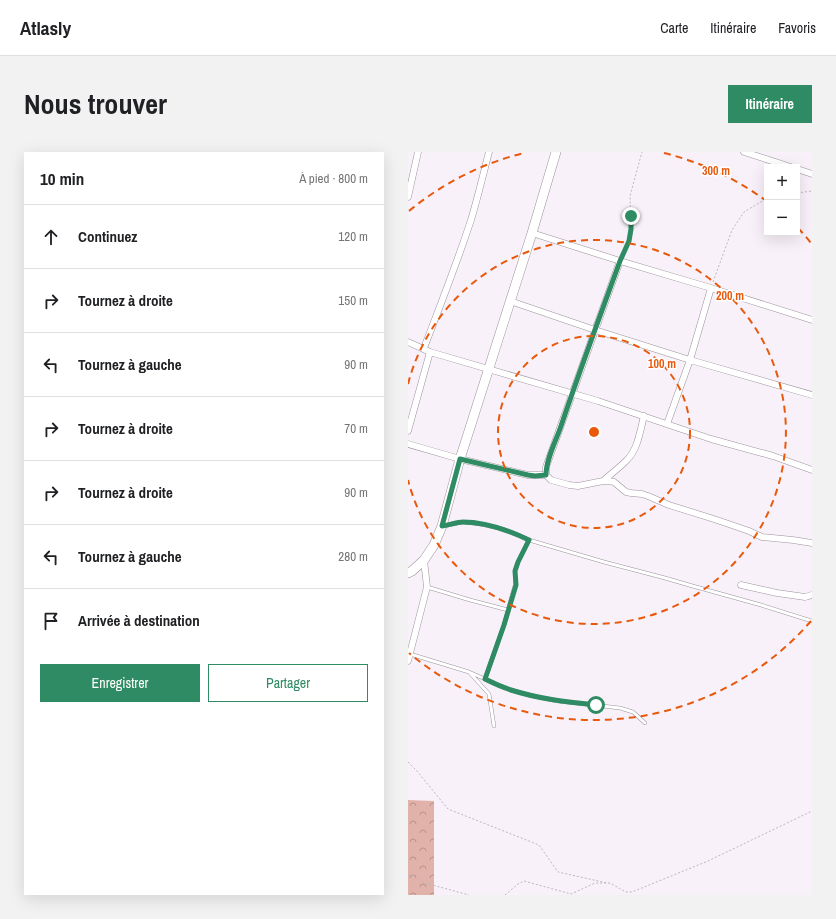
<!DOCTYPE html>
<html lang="fr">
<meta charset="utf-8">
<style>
:root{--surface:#fff;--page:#f2f2f2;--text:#202124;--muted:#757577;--line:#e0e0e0;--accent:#2e8b63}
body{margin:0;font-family:"Archivo Narrow",sans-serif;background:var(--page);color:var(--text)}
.controls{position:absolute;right:12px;top:12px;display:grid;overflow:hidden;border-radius:0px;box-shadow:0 4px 16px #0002}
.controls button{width:36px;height:36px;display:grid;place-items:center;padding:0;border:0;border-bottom:1px solid var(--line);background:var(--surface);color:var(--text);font:20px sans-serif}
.stop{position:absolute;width:12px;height:12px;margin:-9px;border:3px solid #2e8b63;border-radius:50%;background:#fff}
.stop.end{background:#2e8b63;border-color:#fff;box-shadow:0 1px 4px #0008}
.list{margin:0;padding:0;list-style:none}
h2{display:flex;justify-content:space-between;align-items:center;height:52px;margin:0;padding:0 16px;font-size:17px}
h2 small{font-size:13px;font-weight:400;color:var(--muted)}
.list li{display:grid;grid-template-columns:26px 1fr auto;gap:12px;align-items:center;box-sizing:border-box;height:64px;padding:0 16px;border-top:1px solid var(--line)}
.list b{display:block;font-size:15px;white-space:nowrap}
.list em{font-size:13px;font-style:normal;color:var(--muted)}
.actions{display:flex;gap:8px;padding:12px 16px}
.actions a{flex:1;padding:9px 0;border:1px solid var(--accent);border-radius:0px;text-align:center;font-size:14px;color:var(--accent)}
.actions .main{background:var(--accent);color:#fff}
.icon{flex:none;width:22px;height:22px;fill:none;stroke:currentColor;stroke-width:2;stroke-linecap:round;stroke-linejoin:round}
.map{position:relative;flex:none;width:404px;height:743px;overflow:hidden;border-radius:0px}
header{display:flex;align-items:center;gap:24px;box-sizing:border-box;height:56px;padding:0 20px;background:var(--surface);border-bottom:1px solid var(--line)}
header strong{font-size:19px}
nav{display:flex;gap:22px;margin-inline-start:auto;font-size:14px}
.intro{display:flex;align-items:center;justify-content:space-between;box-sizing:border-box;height:96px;padding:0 24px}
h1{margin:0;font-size:28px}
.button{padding:10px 18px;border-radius:0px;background:var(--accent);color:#fff;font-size:14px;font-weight:700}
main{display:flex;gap:24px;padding:0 24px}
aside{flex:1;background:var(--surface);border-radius:0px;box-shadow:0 4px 16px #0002}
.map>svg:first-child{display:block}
</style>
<header>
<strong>Atlasly</strong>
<nav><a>Carte</a><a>Itinéraire</a><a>Favoris</a></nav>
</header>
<div class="intro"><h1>Nous trouver</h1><a class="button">Itinéraire</a></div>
<main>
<aside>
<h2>10 min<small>À pied · 800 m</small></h2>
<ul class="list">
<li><svg class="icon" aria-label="ahead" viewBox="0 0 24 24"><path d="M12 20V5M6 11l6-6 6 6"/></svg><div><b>Continuez</b></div><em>120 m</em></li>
<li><svg class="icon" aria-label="right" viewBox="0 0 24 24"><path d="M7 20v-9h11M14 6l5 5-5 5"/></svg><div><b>Tournez à droite</b></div><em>150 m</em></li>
<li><svg class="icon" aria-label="left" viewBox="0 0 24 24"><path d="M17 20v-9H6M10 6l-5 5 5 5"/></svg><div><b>Tournez à gauche</b></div><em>90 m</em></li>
<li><svg class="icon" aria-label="right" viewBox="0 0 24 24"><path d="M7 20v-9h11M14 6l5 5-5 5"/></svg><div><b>Tournez à droite</b></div><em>70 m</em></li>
<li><svg class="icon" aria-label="right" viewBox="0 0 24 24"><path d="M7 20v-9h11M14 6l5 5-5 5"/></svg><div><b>Tournez à droite</b></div><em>90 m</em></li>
<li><svg class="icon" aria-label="left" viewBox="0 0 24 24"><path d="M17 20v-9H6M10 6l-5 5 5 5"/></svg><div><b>Tournez à gauche</b></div><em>280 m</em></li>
<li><svg class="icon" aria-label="arrive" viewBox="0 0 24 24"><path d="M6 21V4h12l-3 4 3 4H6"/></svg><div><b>Arrivée à destination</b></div></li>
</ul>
<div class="actions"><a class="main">Enregistrer</a><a>Partager</a></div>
</aside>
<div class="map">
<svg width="404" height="743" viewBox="0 0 404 743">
<defs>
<pattern id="forest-crowns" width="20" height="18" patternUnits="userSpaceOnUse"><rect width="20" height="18" fill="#e1b2a9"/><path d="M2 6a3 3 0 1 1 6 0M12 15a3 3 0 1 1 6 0" fill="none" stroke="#b8928b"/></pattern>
</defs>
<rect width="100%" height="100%" fill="#f9f1f9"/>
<path fill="url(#forest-crowns)" d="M 0,648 L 26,649 L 26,743 L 0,743 Z"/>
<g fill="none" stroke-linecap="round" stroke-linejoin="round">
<g stroke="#9b949b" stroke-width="4">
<path id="lane" d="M 121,388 L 196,410 L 257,426 L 281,433 L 353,453 L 404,469
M 19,435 L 62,448 L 100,458 L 107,433 L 107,419 L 110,410 L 121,388 L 106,381 L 95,377 L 72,372 L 55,370 L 36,374
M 2,502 L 61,520 L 102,538 L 125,544 L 149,549 L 212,556 L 225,560 L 237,571
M 62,521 L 81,542 L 86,574
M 77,527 L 96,473 L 100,458"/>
</g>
<g stroke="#9b949b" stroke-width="7">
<path id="street" d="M 336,0 L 383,15
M 389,17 L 404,22
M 0,45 L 10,0
M 124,81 L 212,109 L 303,136 L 404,168
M 212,109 L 138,315 L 138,323 L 143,328 L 161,333 L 170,334 L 195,329 L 201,329 L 206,330 L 218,340 L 223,341 L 234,342 L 240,344 L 261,353 L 309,368 L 341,379 L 354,385 L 385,388 L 404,391
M 102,149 L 187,178 L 282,208 L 404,243
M 0,190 L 22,200 L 190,249 L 303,287 L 365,304 L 404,318
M 16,196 C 32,154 49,111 63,68 C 70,45 75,23 81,0
M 259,272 L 282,208 L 303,136
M 0,279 L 22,200
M 0,292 L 52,307 L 120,323 L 138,323
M 195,329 C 203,322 212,315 219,308 C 230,297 232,279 236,264
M 333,433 L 369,441 L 397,445 L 404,443
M 0,509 L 19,435 L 16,408"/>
</g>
<g stroke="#9b949b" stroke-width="10">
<path id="secondary" d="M 0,421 L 4,419 L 16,408 L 26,393 L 34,374 L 52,307 L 124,81 L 148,0"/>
</g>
<path stroke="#bdb6bd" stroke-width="1" stroke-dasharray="2 2" stroke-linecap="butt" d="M 389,41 L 404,39
M 215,102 L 221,89 L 223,77 L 222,44 L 234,0
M 305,130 L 324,78 L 336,60 L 356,48 L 359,47
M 0,610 L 9,619 L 40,657 L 131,693 L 150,720 L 199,731
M 0,723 L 6,724 L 17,731 L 61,743
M 97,743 L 110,732 L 116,729 L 156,740 L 163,742 L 187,731 L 202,731 L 218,740 L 224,740 L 300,709 L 404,659"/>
<use href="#lane" stroke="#fff" stroke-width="3"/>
<use href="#street" stroke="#fff" stroke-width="6"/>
<use href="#secondary" stroke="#fff" stroke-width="9"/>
</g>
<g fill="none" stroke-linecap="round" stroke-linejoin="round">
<path stroke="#2e8b63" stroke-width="5" d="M 188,553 C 159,550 131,547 103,538 C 94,535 85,531 77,527 L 96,473 L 108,433 L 107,419 L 110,410 L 121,388 C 102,379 77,370 55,370 C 49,370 41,373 34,374 L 52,307 L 120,323 L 127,324 L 138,323 C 138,307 148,289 153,274 C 172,218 192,164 212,109 L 221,89 L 223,77 L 223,64"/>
</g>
<g fill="none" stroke="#e8590c" stroke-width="2" stroke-dasharray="7 5">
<circle cx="186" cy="280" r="96"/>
<path d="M0 232A192 192 0 1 1 0 328"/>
<path d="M403 469A288 288 0 0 1 1 501M1 59A288 288 0 0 1 116 1M256 1A288 288 0 0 1 357 48M390 76A288 288 0 0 1 403 91"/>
</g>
<circle cx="186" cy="280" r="6" fill="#e8590c" stroke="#fff" stroke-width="2"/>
<g font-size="12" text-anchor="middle" font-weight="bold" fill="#e8590c" stroke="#fff" stroke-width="3" stroke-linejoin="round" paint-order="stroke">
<text x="308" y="23">300 m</text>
<text x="322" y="148">200 m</text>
<text x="254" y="216">100 m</text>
</g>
</svg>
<div class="controls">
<button>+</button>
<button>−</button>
</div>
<div class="stop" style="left:188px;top:553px"></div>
<div class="stop end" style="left:223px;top:64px"></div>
</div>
</main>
